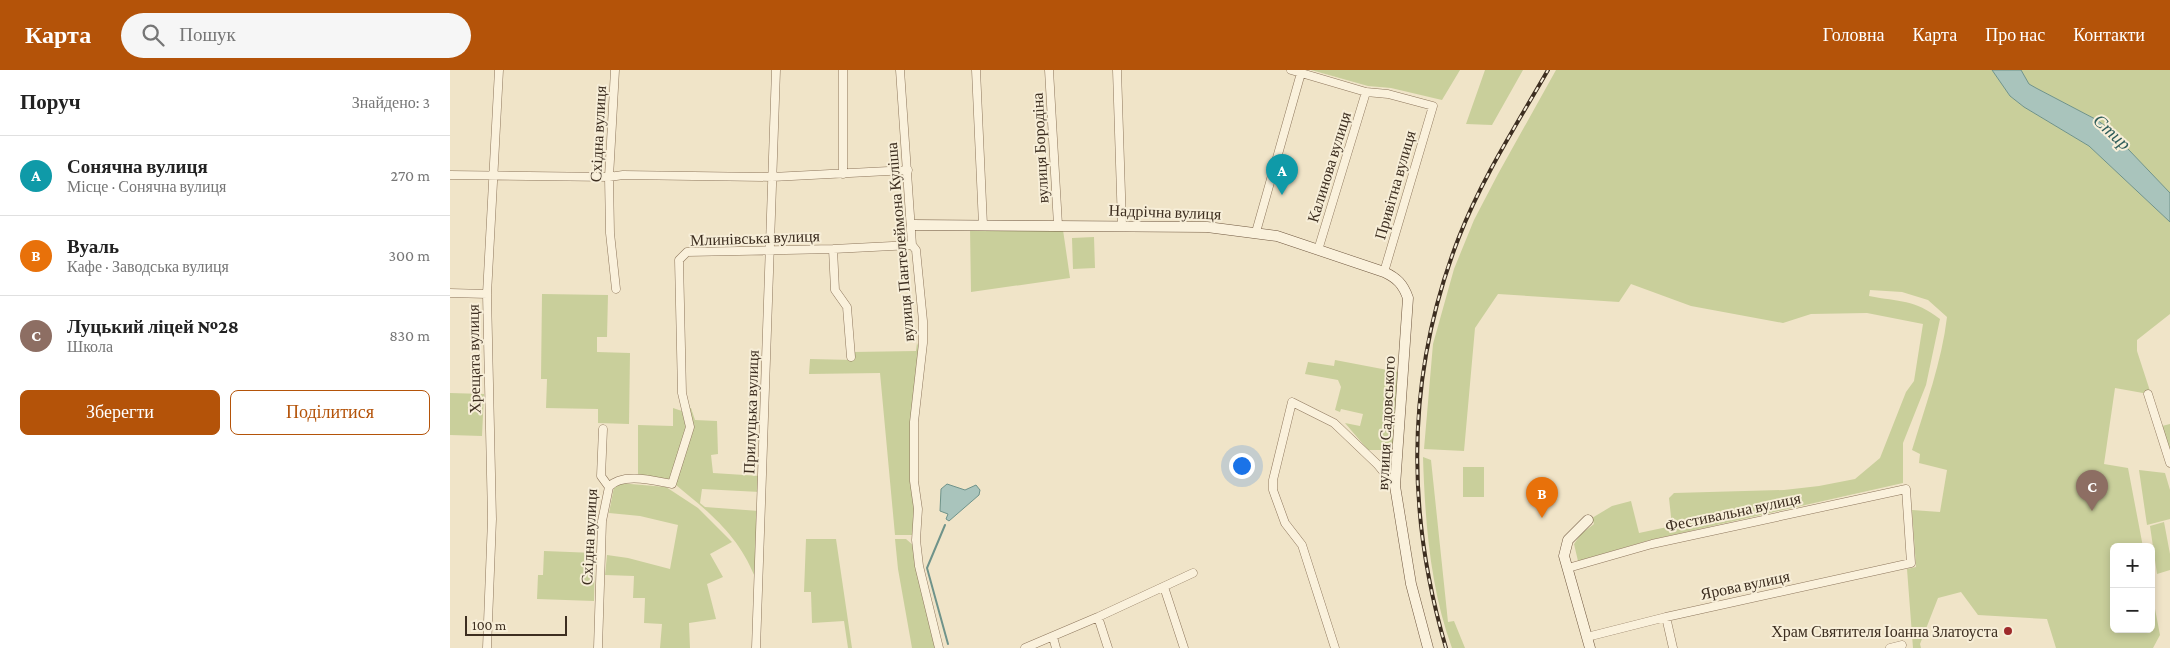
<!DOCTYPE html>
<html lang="uk">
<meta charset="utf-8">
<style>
:root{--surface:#fff;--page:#f6f6f6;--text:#222;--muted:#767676;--line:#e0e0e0;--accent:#b45309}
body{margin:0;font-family:"Crimson Pro",serif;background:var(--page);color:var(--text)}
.controls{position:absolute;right:15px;bottom:15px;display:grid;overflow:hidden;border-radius:8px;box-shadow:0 2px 8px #0003}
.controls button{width:45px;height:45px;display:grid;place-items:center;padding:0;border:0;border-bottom:1px solid var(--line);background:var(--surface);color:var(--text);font:25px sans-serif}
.scale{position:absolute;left:15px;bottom:12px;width:102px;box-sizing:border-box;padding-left:5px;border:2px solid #3d2e20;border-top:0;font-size:14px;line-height:18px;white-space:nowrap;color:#3d2e20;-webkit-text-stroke:4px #f7eed8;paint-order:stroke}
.you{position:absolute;left:791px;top:395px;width:18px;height:18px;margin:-12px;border:4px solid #fff;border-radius:50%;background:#1a73e8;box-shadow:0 0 0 8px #1a73e833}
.badge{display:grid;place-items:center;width:32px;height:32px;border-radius:50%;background:var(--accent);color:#fff;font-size:16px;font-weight:700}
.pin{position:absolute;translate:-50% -41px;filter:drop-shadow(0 1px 2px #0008)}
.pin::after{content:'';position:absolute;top:26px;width:18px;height:15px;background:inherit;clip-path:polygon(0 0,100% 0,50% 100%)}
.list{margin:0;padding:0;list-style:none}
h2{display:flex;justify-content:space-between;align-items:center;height:65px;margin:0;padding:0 20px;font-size:21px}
h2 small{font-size:16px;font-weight:400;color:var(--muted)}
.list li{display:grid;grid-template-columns:32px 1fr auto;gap:15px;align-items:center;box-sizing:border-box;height:80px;padding:0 20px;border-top:1px solid var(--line)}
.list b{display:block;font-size:19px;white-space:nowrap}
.list p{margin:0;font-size:16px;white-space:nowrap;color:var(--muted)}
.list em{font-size:16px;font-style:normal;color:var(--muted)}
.actions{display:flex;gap:10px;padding:15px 20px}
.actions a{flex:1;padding:11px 0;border:1px solid var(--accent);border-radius:8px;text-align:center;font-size:18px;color:var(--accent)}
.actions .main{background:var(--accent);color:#fff}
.icon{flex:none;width:28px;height:28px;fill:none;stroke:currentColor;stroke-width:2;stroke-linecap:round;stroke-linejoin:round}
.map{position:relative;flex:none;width:1720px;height:578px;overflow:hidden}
header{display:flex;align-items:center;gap:30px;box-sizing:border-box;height:70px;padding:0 25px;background:var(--accent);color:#fff}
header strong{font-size:24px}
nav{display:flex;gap:28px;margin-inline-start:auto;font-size:18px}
.search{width:350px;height:45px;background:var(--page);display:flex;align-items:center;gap:12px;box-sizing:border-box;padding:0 18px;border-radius:28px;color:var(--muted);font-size:19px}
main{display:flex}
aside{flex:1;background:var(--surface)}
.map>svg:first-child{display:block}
</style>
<header>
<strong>Карта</strong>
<div class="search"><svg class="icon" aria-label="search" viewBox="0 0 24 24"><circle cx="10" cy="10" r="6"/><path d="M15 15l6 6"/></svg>Пошук</div>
<nav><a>Головна</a><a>Карта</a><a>Про нас</a><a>Контакти</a></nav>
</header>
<main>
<aside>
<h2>Поруч<small>Знайдено: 3</small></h2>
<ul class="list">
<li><span class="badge" style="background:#0f9aa8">A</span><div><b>Сонячна вулиця</b><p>Місце · Сонячна вулиця</p></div><em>270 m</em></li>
<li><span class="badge" style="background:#e8710a">B</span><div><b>Вуаль</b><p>Кафе · Заводська вулиця</p></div><em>300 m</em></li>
<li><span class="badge" style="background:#8d6e63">C</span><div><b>Луцький ліцей №28</b><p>Школа</p></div><em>830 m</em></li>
</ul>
<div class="actions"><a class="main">Зберегти</a><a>Поділитися</a></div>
</aside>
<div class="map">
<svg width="1720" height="578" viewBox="0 0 1720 578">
<rect width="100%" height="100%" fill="#f0e4c8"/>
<path fill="#c9cf9b" d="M 861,0 L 1010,0 L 992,30 L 941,18 L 918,16 Z
M 1035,0 L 1073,0 L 1042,55 L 1016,54 Z
M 1106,0 L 1542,0 L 1560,26 L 1574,37 L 1639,76 L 1720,152 L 1720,244 L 1687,270 L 1687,281 L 1700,321 L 1693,323 L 1665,318 L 1654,394 L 1678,398 L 1693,477 L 1664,477 L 1664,559 L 1701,559 L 1701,518 L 1710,565 L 1703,578 L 1606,578 L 1597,549 L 1528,545 L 1511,522 L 1488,528 L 1470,574 L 1471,578 L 1463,578 L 1457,499 L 1466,497 L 1462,440 L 1490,442 L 1497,400 L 1469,393 L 1470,384 L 1462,380 C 1475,337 1492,291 1497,247 L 1478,230 L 1452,222 L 1420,220 L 1419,226 C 1450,232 1464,229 1490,249 L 1476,315 L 1453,373 L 1453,413 L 1200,470 L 1128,491 L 1124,474 L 1131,464 L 1144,454 L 1142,448 L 1162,436 L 1181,431 L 1189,463 L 1222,456 L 1219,428 L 1224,423 L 1334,420 L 1369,416 L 1405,409 L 1430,388 L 1456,322 L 1464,311 L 1473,254 L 1417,243 L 1361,244 L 1333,253 L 1241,236 L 1181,214 L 1169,232 L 1048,224 L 1025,258 L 1014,381 L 974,379 L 983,274 L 1004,199 L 1024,150 L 1048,104 Z
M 1571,0 L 1720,0 L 1720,123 L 1658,58 L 1647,50 L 1586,18 L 1579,14 Z
M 520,158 L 613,160 L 620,208 L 521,222 Z
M 644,167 L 645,198 L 623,199 L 622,168 Z
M 92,224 L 158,225 L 157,267 L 147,267 L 147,282 L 180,283 L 179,354 L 148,353 L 148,339 L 96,338 L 97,309 L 91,309 Z
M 467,273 L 470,281 L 462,352 L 466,439 L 464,465 L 445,465 L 430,303 L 359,304 L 360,289 L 404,290 L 403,282 L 466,281 Z
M 885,290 L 948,302 L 945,380 L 918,380 L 895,353 L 910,356 L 913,344 L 891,339 L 890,342 L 885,340 L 891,317 L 888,310 L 855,304 L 858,292 L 884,296 Z
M 0,323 L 34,324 L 32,366 L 0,365 Z
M 223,338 L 232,341 L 238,357 L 221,408 L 216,410 L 188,407 L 188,355 L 223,356 Z
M 239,338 L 241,338 L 245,350 L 267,351 L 268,384 L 261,385 L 263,403 L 310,406 L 310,422 L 252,419 L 250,433 L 255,437 L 309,441 L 305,507 C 288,465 260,443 226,415 L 242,358 Z
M 1720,354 L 1720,380 L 1712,356 Z
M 973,387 L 981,390 L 998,552 L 1004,551 L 1015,578 L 1002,578 C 980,518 975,451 973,387 Z
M 1013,397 L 1034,397 L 1034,427 L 1013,427 Z
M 1689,400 L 1715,403 L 1720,420 L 1720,449 L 1697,455 Z
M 169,413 L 216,417 L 248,438 L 282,472 L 260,484 L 273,507 L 257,514 L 266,549 L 239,553 L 240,578 L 210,578 L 212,554 L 194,553 L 195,528 L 183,528 L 184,506 L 155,505 L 157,485 L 178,488 L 220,499 L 228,455 L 190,446 L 159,443 L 164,417 Z
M 1714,452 L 1720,484 L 1720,500 L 1707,504 L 1700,456 Z
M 356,469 L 386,469 L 402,578 L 398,578 L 394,551 L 362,553 L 361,522 L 354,522 Z
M 445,469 L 456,469 L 464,476 L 487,578 L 462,578 L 448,499 Z
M 94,481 L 145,483 L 144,531 L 87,529 L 88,505 L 93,505 Z"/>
<path fill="#a9c4bc" stroke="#6f938a" d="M 1542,0 L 1571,0 L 1579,14 L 1586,18 L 1647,50 L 1658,58 L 1720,123 L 1720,152 L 1639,76 L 1574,37 L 1560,26 Z
M 497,414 L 515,420 L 526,415 L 530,420 L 529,425 L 499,451 L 496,449 L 498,444 L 490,441 L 491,419 Z"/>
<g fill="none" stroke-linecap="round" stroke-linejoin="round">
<path stroke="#6f938a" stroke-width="2" d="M 495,455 L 477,498 L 498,574"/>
<g stroke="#8d765c" stroke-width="9">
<path id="street" d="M 165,0 L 159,107 L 160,163 L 166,219
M 393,0 L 393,104
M 450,0 L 462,175 L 466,180 L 473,251 L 473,273 L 464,352 L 464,411 L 468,439 L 466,470 L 469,496 L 489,578
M 526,0 L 533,155
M 599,0 L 608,155
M 667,0 L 672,155
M 841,0 L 916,22 L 938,24 L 983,36 L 934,202
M 0,105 L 159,107 L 173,105 L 322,107 L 458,100
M 806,162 L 851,3
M 383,179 L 385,220 L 397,237 L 401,287
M 868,180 L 916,22
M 0,223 L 37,224
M 1698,324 L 1720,393
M 159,417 C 172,402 205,411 222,414 L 240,357 L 232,323 L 229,190 L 237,182 L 383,179 L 462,175
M 1118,498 L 1202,474 L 1456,419 L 1461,493 L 1216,547 L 1137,567
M 714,517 L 734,578
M 648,547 L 658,578
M 1216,547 L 1223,578
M 603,567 L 606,578
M 37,578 L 42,449 L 37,224 L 49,0
M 148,578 L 152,451 L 159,417 L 151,406 L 153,359
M 306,578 L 326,0
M 575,578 L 648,547 L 743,503
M 885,578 L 852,475 L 835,453 L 823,420 L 823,410 L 842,332 L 884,353 L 927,394 L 945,416
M 1440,578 L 1452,575"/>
</g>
<g stroke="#6f573f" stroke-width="11">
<path id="secondary" d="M 462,155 L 757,157 L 827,166 L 934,202 C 947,208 953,214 958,228 L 945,416 L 961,514 L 978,578
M 1138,450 L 1118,470 L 1114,486 L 1140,578"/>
</g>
<use href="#street" stroke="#faf1dc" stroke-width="8"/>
<use href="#secondary" stroke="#faf1dc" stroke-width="10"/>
<g stroke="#3d2e20" stroke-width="4">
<path id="rail" d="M 996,578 C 955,439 956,303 1009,167 C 1032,108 1067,54 1098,0"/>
</g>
<use href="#rail" stroke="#f7eed8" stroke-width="2" stroke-dasharray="5.5" stroke-linecap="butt"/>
</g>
<circle fill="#9e2a2b" stroke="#f7eed8" stroke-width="2" cx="1558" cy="561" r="5"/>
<g text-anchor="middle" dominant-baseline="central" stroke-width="4" stroke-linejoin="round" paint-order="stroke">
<g font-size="16" fill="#3d2e20" stroke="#f7eed8">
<text transform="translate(148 64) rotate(-87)">Східна вулиця</text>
<text transform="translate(590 78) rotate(-93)">вулиця Бородіна</text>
<text transform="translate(879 97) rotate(-73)">Калинова вулиця</text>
<text transform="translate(945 115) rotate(-74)">Привітна вулиця</text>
<text transform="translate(715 142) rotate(2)">Надрічна вулиця</text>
<text transform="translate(305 168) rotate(-2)">Млинівська вулиця</text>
<text transform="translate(450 172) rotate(-95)">вулиця Пантелеймона Куліша</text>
<text transform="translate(24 289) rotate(-91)">Хрещата вулиця</text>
<text transform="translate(301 342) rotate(-88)">Прилуцька вулиця</text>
<text transform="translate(936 353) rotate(-87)">вулиця Садовського</text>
<text transform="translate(1283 442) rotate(-12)">Фестивальна вулиця</text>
<text transform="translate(139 467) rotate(-87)">Східна вулиця</text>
<text transform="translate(1295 515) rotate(-12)">Ярова вулиця</text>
</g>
<g font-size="16" fill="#3d2e20" stroke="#f7eed8" text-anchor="end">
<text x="1548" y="561">Храм Святителя Іоанна Златоуста</text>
</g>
<g font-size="18" font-style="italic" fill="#2f5d5a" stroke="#f7eed8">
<text transform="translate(1662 62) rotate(43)">Стир</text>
</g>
</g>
</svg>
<div class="controls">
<button>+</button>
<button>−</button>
</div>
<div class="scale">100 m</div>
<div class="you"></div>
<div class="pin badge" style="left:832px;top:125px;background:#0f9aa8">A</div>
<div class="pin badge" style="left:1092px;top:448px;background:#e8710a">B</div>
<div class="pin badge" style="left:1642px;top:441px;background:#8d6e63">C</div>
</div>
</main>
